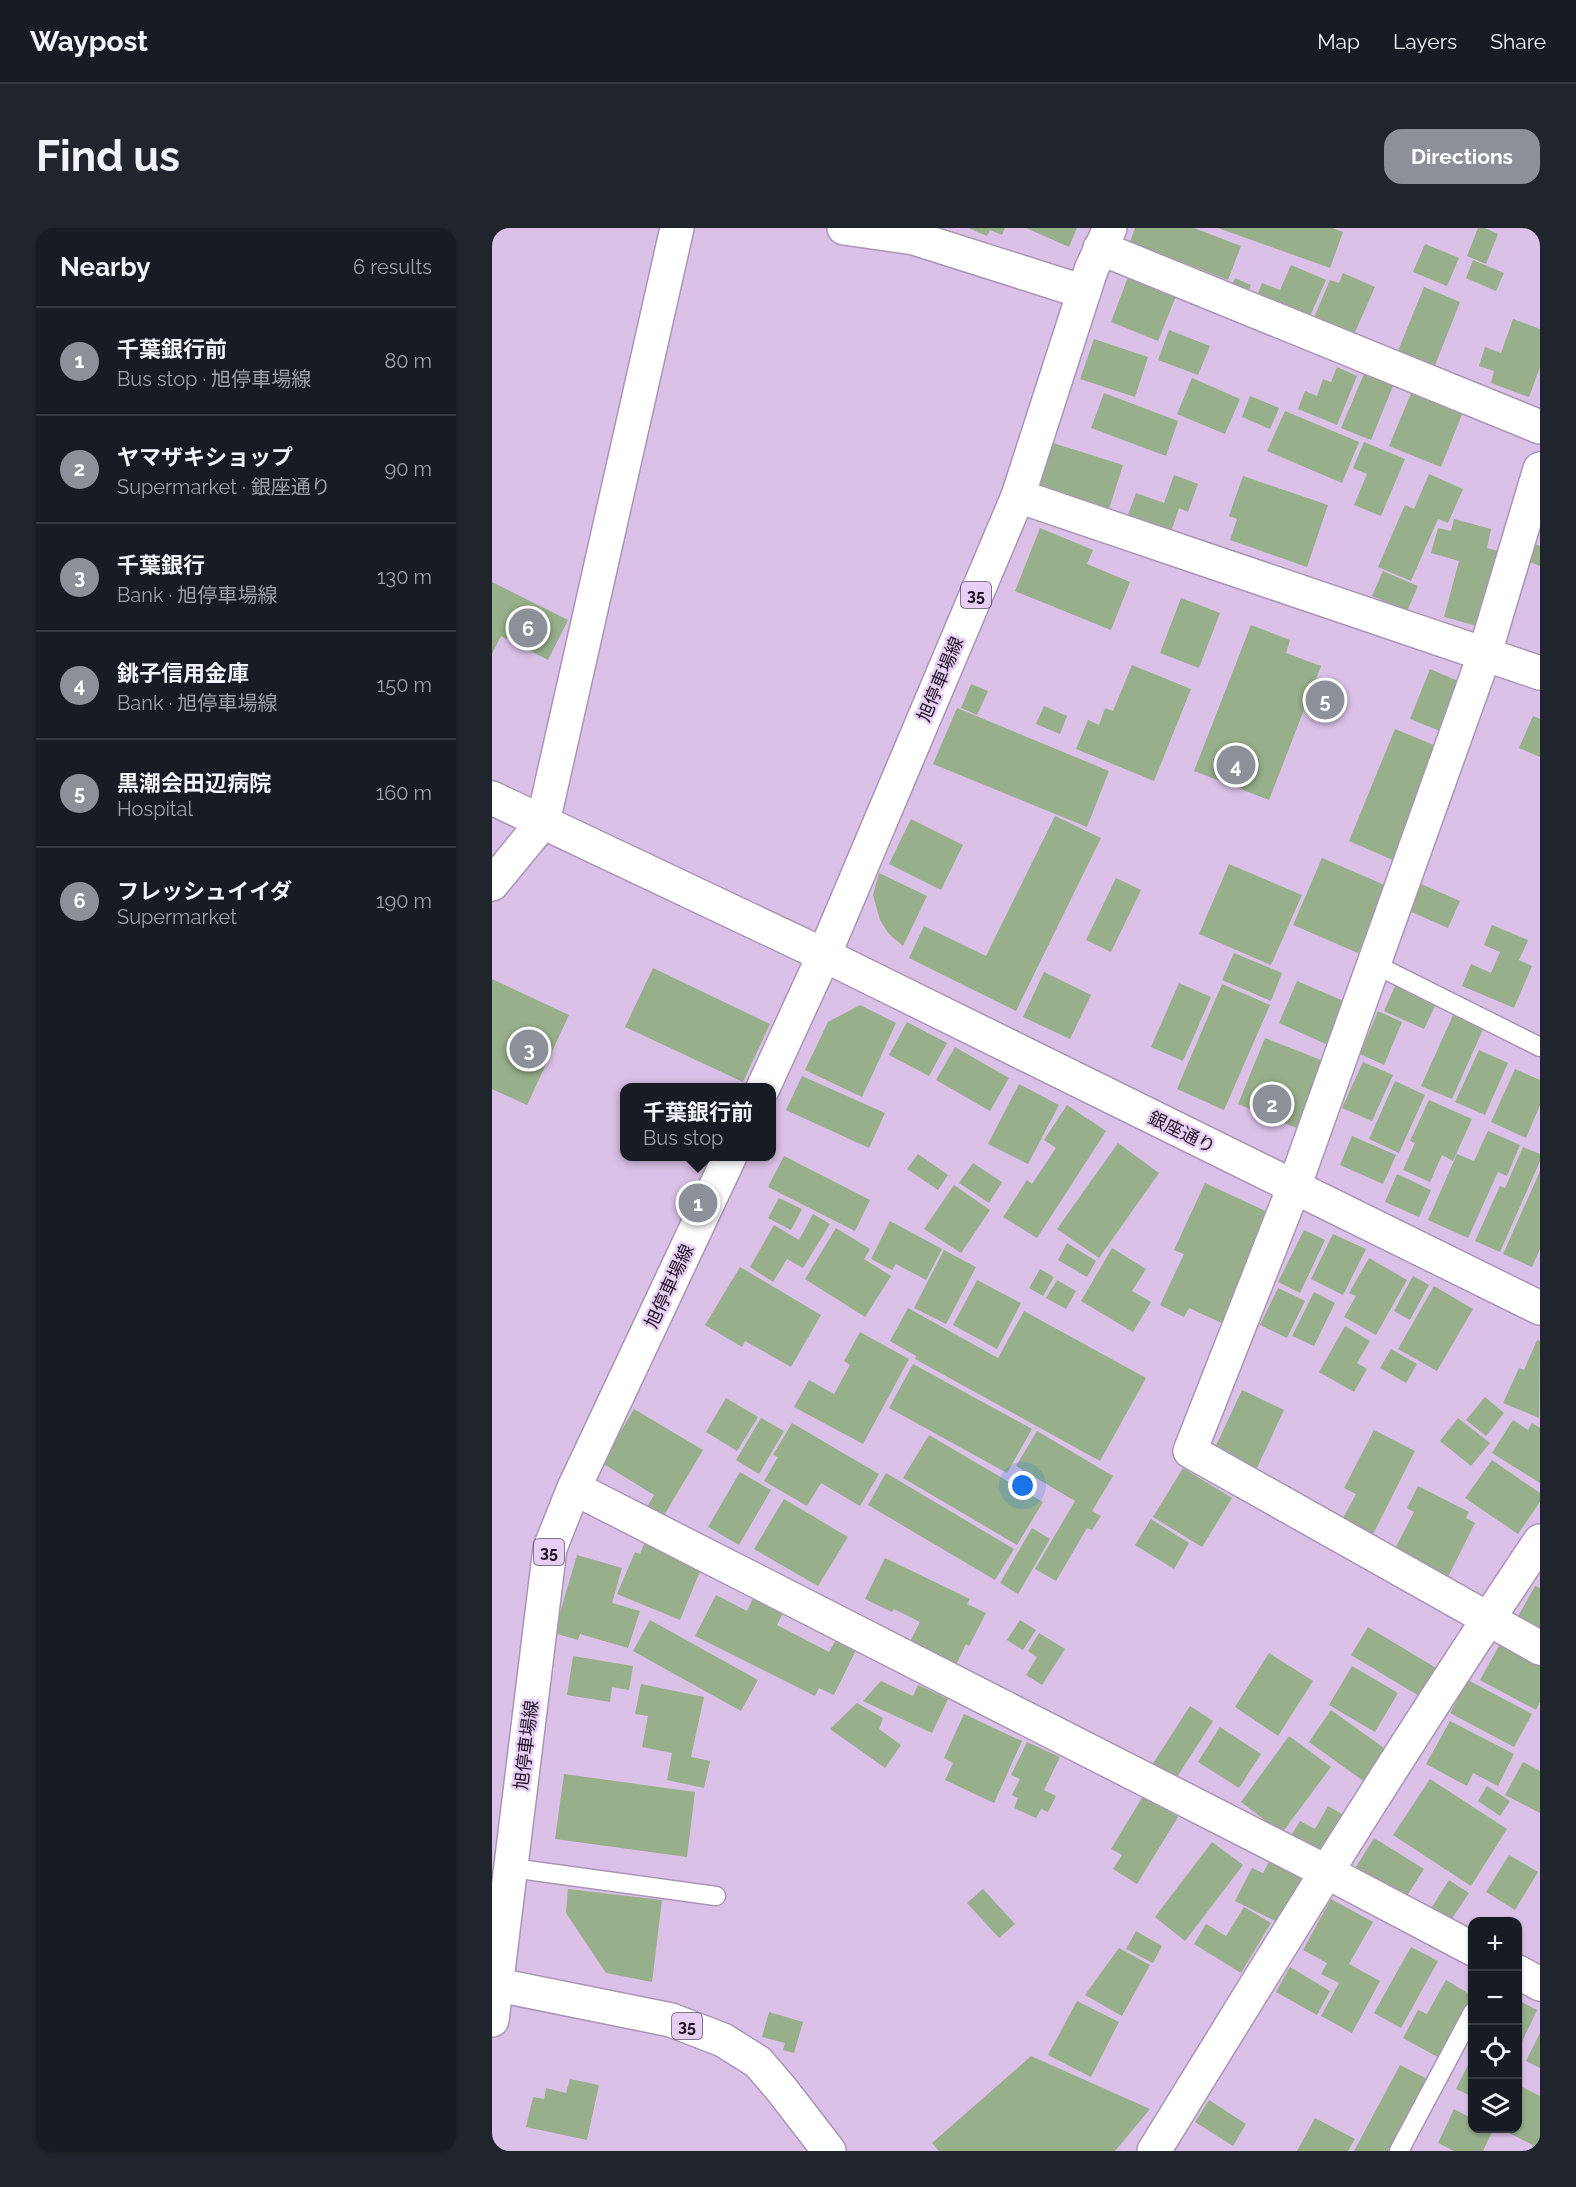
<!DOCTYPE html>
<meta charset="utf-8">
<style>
:root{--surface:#171b24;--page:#20242c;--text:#f1f3f6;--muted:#9ea1a6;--line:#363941;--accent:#8c9099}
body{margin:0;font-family:Raleway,"Noto Sans JP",sans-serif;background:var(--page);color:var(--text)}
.controls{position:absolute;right:18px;bottom:18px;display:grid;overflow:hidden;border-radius:12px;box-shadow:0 2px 4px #0004}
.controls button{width:54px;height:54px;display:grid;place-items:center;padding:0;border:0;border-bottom:2px solid var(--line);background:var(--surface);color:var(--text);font:30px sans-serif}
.you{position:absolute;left:531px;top:1258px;width:21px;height:21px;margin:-15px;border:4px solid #fff;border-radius:50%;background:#1a73e8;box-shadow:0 0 0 9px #1a73e833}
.badge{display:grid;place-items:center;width:39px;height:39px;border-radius:50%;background:var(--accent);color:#fff;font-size:20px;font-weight:700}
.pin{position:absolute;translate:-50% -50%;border:3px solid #fff;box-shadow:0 2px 6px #0006}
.popup{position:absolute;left:128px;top:855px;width:156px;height:78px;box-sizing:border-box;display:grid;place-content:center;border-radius:12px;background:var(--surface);filter:drop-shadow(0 2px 4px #0005);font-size:20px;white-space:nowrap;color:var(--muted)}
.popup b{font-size:22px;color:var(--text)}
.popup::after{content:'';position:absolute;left:50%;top:100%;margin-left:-12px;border:12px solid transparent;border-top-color:var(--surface)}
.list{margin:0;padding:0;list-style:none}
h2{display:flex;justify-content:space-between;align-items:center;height:78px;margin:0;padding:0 24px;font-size:26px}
h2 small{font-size:20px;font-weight:400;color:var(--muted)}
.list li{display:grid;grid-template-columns:39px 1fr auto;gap:18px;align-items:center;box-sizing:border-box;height:108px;padding:0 24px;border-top:2px solid var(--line)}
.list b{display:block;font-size:22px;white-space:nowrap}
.list p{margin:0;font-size:20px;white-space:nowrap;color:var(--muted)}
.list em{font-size:20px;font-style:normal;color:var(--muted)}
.icon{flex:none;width:33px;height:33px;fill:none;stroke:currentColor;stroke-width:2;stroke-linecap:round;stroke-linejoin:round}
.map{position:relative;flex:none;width:1048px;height:1923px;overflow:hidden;border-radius:18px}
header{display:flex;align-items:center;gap:36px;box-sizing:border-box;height:84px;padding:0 30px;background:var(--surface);border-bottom:2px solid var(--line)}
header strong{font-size:28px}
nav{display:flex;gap:33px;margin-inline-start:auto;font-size:21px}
.intro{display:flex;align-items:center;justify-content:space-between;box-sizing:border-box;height:144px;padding:0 36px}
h1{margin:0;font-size:42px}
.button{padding:15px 27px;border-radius:18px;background:var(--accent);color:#fff;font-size:21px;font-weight:700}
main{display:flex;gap:36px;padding:0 36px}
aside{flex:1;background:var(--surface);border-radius:18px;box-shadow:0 2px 4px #0004}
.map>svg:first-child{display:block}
</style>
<header>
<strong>Waypost</strong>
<nav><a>Map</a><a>Layers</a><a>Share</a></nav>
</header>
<div class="intro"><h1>Find us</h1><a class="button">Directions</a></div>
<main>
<aside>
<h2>Nearby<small>6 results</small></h2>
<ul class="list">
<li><span class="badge">1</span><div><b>千葉銀行前</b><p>Bus stop · 旭停車場線</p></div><em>80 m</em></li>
<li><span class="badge">2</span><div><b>ヤマザキショップ</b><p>Supermarket · 銀座通り</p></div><em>90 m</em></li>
<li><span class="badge">3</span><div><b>千葉銀行</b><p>Bank · 旭停車場線</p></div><em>130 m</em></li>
<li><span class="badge">4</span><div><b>銚子信用金庫</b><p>Bank · 旭停車場線</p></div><em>150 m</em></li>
<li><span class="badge">5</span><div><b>黒潮会田辺病院</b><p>Hospital</p></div><em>160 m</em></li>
<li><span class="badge">6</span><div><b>フレッシュイイダ</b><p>Supermarket</p></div><em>190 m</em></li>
</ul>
</aside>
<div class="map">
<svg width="1048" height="1923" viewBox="0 0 1048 1923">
<rect width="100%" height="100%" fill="#dbc1e7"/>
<path fill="#97af8a" d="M 476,0 L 513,0 L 510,7 L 498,2 L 495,8 Z
M 534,0 L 585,0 L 577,19 Z
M 643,0 L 702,0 L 749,18 L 736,52 L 638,14 Z
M 726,0 L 841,0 L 851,4 L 838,40 Z
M 986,0 L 993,0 L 1006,6 L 994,36 L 975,28 Z
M 933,16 L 967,30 L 955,58 L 921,44 Z
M 981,32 L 1012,45 L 1004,63 L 974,50 Z
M 799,37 L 834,52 L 816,93 L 764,71 L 770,55 L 788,62 Z
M 851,45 L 883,59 L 860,111 L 820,94 L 838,52 L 847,55 Z
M 636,49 L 684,68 L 666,113 L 619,94 Z
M 743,50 L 759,57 L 754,69 L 738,62 Z
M 932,59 L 968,74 L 938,150 L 901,135 Z
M 1021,91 L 1048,101 L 1048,139 L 1037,169 L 999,155 L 1002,143 L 987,138 L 993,119 L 1009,125 Z
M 677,102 L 718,118 L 706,147 L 666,132 Z
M 602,111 L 656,129 L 643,169 L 588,151 Z
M 845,139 L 865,148 L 845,197 L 806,181 L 813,163 L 825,168 L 831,151 L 839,154 Z
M 872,146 L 901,158 L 879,212 L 849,200 Z
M 700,150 L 748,171 L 733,206 L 685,186 Z
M 920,163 L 971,184 L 949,239 L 897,218 Z
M 612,165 L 686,193 L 674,228 L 599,200 Z
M 758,168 L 787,180 L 778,201 L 750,189 Z
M 793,183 L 867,214 L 850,255 L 775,223 Z
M 872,214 L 913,231 L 889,288 L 862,277 L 875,246 L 861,240 Z
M 561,215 L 631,237 L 617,281 L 547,259 Z
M 937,246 L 971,261 L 956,295 L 946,291 L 919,353 L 886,339 L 913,277 L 922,281 Z
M 682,247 L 706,256 L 696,284 L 687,280 L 679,304 L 635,289 L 644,265 L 672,275 Z
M 751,248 L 836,277 L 815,339 L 738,312 L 745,291 L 737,288 Z
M 962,291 L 999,301 L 995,320 L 1010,324 L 989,399 L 952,389 L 967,333 L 939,325 L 946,300 L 959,303 Z
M 548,300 L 601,322 L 595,336 L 638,354 L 619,402 L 523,363 Z
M 1041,316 L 1048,318 L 1048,338 L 1035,333 Z
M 891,343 L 926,358 L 915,383 L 880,368 Z
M 0,354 L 76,392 L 56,432 L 9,408 L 0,426 Z
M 689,370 L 728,385 L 707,440 L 668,425 Z
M 759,397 L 798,412 L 794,425 L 829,438 L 777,572 L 702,543 Z
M 640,437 L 699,461 L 662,553 L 584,521 L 596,492 L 607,497 L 613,480 L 621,483 Z
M 938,441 L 973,456 L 953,505 L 918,491 Z
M 479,456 L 496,463 L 485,487 L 469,480 Z
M 552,478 L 575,488 L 568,506 L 544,496 Z
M 465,480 L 617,543 L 595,599 L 441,536 Z
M 1041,488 L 1048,491 L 1048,529 L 1027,520 Z
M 903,501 L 949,520 L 903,633 L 857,613 Z
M 563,588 L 609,610 L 524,783 L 417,730 L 432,698 L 494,728 Z
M 419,591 L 471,617 L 449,662 L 397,636 Z
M 830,630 L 895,658 L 866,725 L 801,697 Z
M 737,636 L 810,667 L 779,737 L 707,706 Z
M 387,645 L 435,668 L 411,718 L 397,706 L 388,692 L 381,667 Z
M 624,650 L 649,662 L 619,724 L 594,712 Z
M 929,656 L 968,673 L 956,700 L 917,683 Z
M 1000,697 L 1036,712 L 1027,732 L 1040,738 L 1022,780 L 970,758 L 979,736 L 999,745 L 1008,724 L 992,717 Z
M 742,725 L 790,745 L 779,773 L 730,752 Z
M 161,740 L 278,796 L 251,854 L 133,799 Z
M 552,744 L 599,767 L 578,811 L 531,789 Z
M 0,751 L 77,787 L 35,877 L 0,861 Z
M 805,753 L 854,774 L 836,817 L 787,795 Z
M 687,755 L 719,769 L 691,833 L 659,819 Z
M 730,756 L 778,777 L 732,882 L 685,861 Z
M 903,758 L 944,776 L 932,801 L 892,783 Z
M 368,777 L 404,795 L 370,869 L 313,842 L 336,794 Z
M 886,783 L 910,794 L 892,837 L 868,826 Z
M 963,783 L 993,797 L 960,871 L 929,858 Z
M 415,794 L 455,815 L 437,848 L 397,827 Z
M 773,810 L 834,834 L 807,901 L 746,876 Z
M 463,819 L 517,850 L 498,883 L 444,852 Z
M 987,822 L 1016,835 L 993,887 L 963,874 Z
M 871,834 L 901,847 L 880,893 L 850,880 Z
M 1023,841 L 1048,852 L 1048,877 L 1034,910 L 999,894 Z
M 310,848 L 393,885 L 377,920 L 294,882 Z
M 903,853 L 933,867 L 907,925 L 877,911 Z
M 527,856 L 567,877 L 536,936 L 496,916 Z
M 937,872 L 980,891 L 961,933 L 950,927 L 938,954 L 911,942 L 923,915 L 918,913 Z
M 575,877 L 614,903 L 545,1010 L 511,989 L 535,952 L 540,956 L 564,920 L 552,912 Z
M 996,903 L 1028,917 L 1015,948 L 1006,944 L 976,1010 L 936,992 L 965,926 L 982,933 Z
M 860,908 L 904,927 L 891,956 L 848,937 Z
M 626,915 L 667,945 L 607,1030 L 565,1001 Z
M 1031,919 L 1048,926 L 1048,933 L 1008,1024 L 983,1013 L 1008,958 L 1013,960 Z
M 426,926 L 456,947 L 446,962 L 415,941 Z
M 292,928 L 378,972 L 363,1003 L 276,959 Z
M 481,935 L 510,954 L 497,975 L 467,955 Z
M 1048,943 L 1048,1021 L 1040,1039 L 1011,1026 Z
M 905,946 L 939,962 L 927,989 L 893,974 Z
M 713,955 L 778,985 L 734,1097 L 697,1080 L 692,1089 L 668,1077 L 692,1026 L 682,1022 Z
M 462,957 L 498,982 L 469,1025 L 432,1001 Z
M 287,970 L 310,981 L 299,1002 L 276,990 Z
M 321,986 L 338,996 L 311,1040 L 295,1031 L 281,1054 L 258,1039 L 282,997 L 307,1012 Z
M 398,993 L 450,1021 L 434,1052 L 404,1036 L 400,1042 L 379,1031 Z
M 344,1000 L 378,1021 L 372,1031 L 399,1048 L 373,1089 L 313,1051 Z
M 812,1002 L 833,1012 L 808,1065 L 786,1054 Z
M 841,1006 L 874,1021 L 851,1067 L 819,1051 Z
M 575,1015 L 604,1033 L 595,1049 L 566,1032 Z
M 620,1020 L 654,1041 L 640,1063 L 659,1074 L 641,1104 L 589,1073 Z
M 452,1022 L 484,1039 L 454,1096 L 422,1080 Z
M 877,1030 L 915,1052 L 884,1107 L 852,1089 L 864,1068 L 857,1065 Z
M 248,1039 L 329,1087 L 299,1139 L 253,1113 L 250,1119 L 213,1097 Z
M 548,1041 L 562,1049 L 551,1068 L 537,1060 Z
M 921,1048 L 937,1057 L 918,1092 L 902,1083 Z
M 485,1052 L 529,1075 L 505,1121 L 461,1097 Z
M 565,1052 L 584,1063 L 574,1081 L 554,1070 Z
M 942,1058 L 981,1081 L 945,1143 L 906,1121 Z
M 786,1060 L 813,1073 L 795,1110 L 768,1097 Z
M 822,1064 L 843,1075 L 822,1118 L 800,1108 Z
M 416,1080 L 506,1130 L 532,1083 L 654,1150 L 608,1233 L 423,1131 L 424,1128 L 398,1113 Z
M 853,1098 L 878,1113 L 865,1135 L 875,1141 L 862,1164 L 827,1144 Z
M 368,1104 L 417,1131 L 371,1216 L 302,1179 L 317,1152 L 342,1166 L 358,1137 L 352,1133 Z
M 1045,1112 L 1048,1113 L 1047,1190 L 1011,1175 L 1027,1140 L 1032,1142 Z
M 899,1121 L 925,1136 L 914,1155 L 888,1140 Z
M 421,1136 L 540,1201 L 515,1245 L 397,1180 Z
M 750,1162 L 792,1182 L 764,1242 L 722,1222 Z
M 993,1169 L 1012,1185 L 994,1208 L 974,1192 Z
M 234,1170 L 266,1189 L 245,1223 L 214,1204 Z
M 142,1181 L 211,1222 L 171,1289 L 155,1279 L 162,1267 L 110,1235 Z
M 269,1190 L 292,1203 L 267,1246 L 244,1232 Z
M 966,1190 L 998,1215 L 979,1238 L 948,1213 Z
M 1021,1192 L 1036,1202 L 1040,1195 L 1048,1200 L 1048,1255 L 1000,1225 Z
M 300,1195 L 387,1246 L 368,1278 L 329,1255 L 315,1278 L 272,1253 L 286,1229 L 281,1227 Z
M 882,1202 L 923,1223 L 879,1310 L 849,1294 L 864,1266 L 852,1260 Z
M 545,1203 L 621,1248 L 600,1283 L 609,1288 L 600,1302 L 595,1300 L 564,1353 L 543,1341 L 583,1273 L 524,1238 Z
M 437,1207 L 551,1274 L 525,1317 L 411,1250 Z
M 1000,1232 L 1048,1265 L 1048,1274 L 1026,1306 L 973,1270 Z
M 691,1240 L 740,1270 L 710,1319 L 661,1289 Z
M 248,1244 L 279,1262 L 247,1317 L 216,1299 Z
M 394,1245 L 522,1321 L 503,1352 L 376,1277 Z
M 926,1258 L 977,1284 L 974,1290 L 983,1295 L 956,1349 L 903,1321 L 922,1284 L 915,1280 Z
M 292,1271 L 356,1309 L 326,1358 L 262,1321 Z
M 659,1291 L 697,1315 L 682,1341 L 643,1317 Z
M 540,1300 L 558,1311 L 526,1366 L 508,1355 Z
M 154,1311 L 179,1321 L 176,1327 L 209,1341 L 188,1392 L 125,1366 L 143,1324 L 148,1326 Z
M 85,1327 L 130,1340 L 120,1375 L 148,1383 L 136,1420 L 88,1406 L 86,1412 L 62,1405 Z
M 393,1330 L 478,1371 L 475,1376 L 494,1385 L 477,1418 L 474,1416 L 462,1441 L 416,1418 L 428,1394 L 402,1381 L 400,1384 L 373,1371 Z
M 1043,1358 L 1048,1360 L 1048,1403 L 1025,1390 Z
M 224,1367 L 255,1383 L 262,1368 L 292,1383 L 285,1397 L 337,1424 L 344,1412 L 364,1422 L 342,1467 L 327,1460 L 323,1468 L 203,1408 Z
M 158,1392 L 266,1452 L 249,1483 L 141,1423 Z
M 528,1392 L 544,1402 L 531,1422 L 515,1412 Z
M 876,1399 L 949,1443 L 932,1471 L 859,1427 Z
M 547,1405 L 573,1421 L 550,1457 L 534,1447 L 545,1429 L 536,1423 Z
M 1008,1416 L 1048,1437 L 1048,1474 L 1044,1482 L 988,1452 Z
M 777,1425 L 821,1453 L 786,1508 L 743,1479 Z
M 81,1428 L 141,1438 L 137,1462 L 120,1459 L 118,1474 L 75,1467 Z
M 860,1438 L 906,1465 L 883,1504 L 837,1477 Z
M 976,1452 L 1040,1486 L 1022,1519 L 958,1485 Z
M 389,1453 L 421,1468 L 426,1457 L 456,1471 L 440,1505 L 371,1473 Z
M 149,1456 L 212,1469 L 199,1529 L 218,1533 L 212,1560 L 175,1552 L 180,1525 L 150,1519 L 156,1488 L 143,1486 Z
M 365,1475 L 391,1490 L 387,1501 L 409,1517 L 393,1540 L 338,1501 Z
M 698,1478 L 721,1493 L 683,1552 L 660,1537 Z
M 839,1482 L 899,1525 L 877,1557 L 817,1514 Z
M 472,1486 L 530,1513 L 502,1575 L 453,1552 L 461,1535 L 452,1530 Z
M 958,1493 L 1022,1526 L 1006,1558 L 981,1545 L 975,1558 L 934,1536 Z
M 728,1499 L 769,1526 L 747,1560 L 706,1534 Z
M 797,1508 L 839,1539 L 790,1605 L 749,1574 Z
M 535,1514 L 568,1529 L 552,1562 L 564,1568 L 556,1584 L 549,1581 L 544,1590 L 522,1580 L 526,1570 L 520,1567 L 528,1551 L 519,1547 Z
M 1031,1534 L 1048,1543 L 1048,1585 L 1013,1567 Z
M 72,1546 L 203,1564 L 195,1629 L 63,1611 Z
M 938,1551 L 1015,1601 L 979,1658 L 901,1607 Z
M 995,1558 L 1018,1573 L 1008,1588 L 986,1573 Z
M 651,1568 L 686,1589 L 645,1656 L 621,1641 L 630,1627 L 619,1621 Z
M 836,1578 L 857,1590 L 833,1633 L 796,1613 L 808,1593 L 823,1601 Z
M 882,1610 L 932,1641 L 911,1674 L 862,1642 Z
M 720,1614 L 751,1637 L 693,1713 L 663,1689 Z
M 1017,1627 L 1046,1644 L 1023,1682 L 994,1664 Z
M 777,1634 L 814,1653 L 791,1697 L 743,1673 L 760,1640 L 771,1645 Z
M 957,1652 L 977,1665 L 957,1695 L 938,1682 Z
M 76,1661 L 170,1672 L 160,1754 L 114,1745 L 74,1685 Z
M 491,1661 L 523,1696 L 507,1710 L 475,1675 Z
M 839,1671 L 881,1694 L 857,1736 L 888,1753 L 860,1805 L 829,1788 L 847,1755 L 829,1746 L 835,1735 L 811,1722 Z
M 752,1679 L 779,1695 L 749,1745 L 702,1716 L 714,1696 L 734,1708 Z
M 644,1703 L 670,1718 L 661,1735 L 634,1721 Z
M 919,1719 L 946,1733 L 909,1800 L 882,1785 Z
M 627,1720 L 658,1737 L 630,1788 L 593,1767 Z
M 798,1739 L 838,1763 L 825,1787 L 784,1764 Z
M 954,1752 L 981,1768 L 981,1774 L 949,1831 L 911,1810 L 926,1782 L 935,1786 Z
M 1026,1772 L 1045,1782 L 1026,1822 Z
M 585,1773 L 627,1794 L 599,1849 L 556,1827 Z
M 277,1784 L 311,1794 L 302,1825 L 291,1822 L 293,1815 L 270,1809 Z
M 1048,1805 L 1048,1840 L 1034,1833 Z
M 981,1827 L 981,1869 L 964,1861 Z
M 539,1828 L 658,1881 L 623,1923 L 447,1923 L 440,1915 Z
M 908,1837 L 935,1851 L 896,1923 L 862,1923 Z
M 78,1851 L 107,1857 L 95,1912 L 34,1899 L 41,1869 L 52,1871 L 54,1860 L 74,1865 Z
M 1026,1857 L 1048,1868 L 1048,1923 L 1038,1923 L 1041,1917 L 1007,1900 L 1026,1900 Z
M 717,1872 L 754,1896 L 741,1918 L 703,1894 Z
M 962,1881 L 981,1891 L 981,1900 L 1002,1900 L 991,1923 L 962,1923 L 946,1915 Z
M 823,1890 L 863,1911 L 856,1923 L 805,1923 Z"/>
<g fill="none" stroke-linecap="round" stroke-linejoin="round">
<g stroke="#ac94b8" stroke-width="21">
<path id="service" d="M 882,736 L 1048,819
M 20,1640 L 224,1668
M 907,1923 L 981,1784"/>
</g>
<g stroke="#ac94b8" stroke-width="36">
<path id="minor" d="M 352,0 L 422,10 L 592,64
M 608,20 L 1048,199
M 1048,241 L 992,428 L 802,959 L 698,1223 L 1048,1420
M 526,268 L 1048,445
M 0,656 L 51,594 L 185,0
M 82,1260 L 835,1644 L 981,1721
M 1026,1744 L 1048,1756
M 662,1923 C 788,1718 914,1513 1048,1313"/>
</g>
<g stroke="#ac94b8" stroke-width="36">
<path id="tertiary" d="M 0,570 L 332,727 L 1048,1080"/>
</g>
<g stroke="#ac94b8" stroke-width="36">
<path id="primary" d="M 271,860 L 332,727 L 526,268 L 599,42 L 618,0
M 6,1757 L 179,1792 L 231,1812 L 266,1834 L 290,1862 L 337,1923
M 0,1792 L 58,1320 L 82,1260 L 238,928"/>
</g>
<use href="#service" stroke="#fff" stroke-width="18"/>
<use href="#minor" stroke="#fff" stroke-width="33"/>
<use href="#tertiary" stroke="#fff" stroke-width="33"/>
<use href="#primary" stroke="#fff" stroke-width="33"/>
</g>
<g text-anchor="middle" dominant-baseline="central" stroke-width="5" stroke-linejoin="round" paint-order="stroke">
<g fill="#e8cef5" stroke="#594b60" stroke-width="1.5">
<rect x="469" y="354" width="30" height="26" rx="4.5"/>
<rect x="42" y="1311" width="30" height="26" rx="4.5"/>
<rect x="180" y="1785" width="30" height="26" rx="4.5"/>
</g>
<g font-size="16" font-weight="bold" fill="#1c1320">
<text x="484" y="367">35</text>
<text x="57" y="1324">35</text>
<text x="195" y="1798">35</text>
</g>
<g font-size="18" fill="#1c1320" stroke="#e8cef5">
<text transform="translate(448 451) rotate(-67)">旭停車場線</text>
<text transform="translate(690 904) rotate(26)">銀座通り</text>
<text transform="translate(177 1058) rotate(-65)">旭停車場線</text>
<text transform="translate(34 1517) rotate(-83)">旭停車場線</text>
</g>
</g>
</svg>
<div class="controls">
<button>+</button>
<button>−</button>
<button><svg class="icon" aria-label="locate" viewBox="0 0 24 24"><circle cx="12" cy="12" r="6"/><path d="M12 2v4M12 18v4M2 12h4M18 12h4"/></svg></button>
<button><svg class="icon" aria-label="layers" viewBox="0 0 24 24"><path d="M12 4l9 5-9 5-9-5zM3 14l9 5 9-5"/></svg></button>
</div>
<div class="you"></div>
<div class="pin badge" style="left:206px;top:975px">1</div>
<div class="popup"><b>千葉銀行前</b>Bus stop</div>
<div class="pin badge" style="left:780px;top:876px">2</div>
<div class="pin badge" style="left:37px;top:821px">3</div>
<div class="pin badge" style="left:744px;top:537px">4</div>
<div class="pin badge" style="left:833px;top:472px">5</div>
<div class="pin badge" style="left:36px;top:400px">6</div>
</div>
</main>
